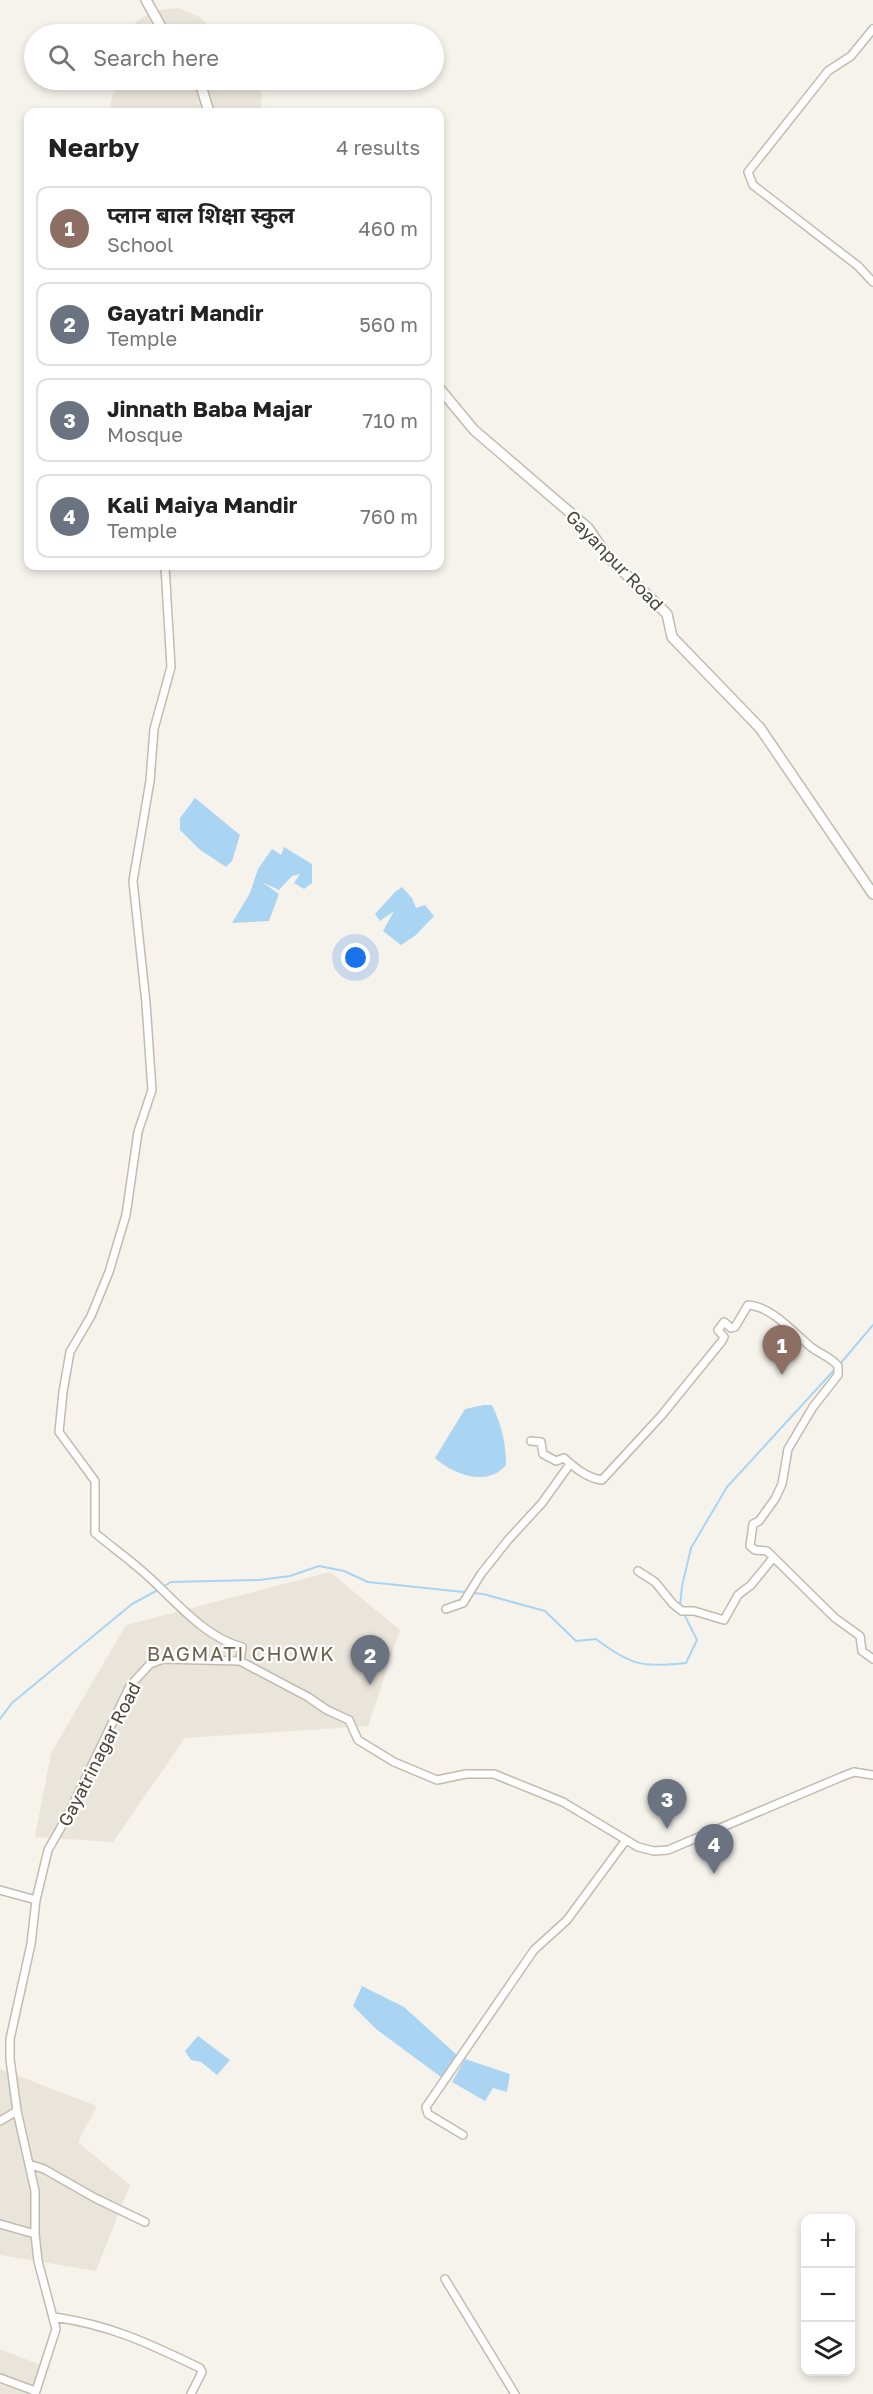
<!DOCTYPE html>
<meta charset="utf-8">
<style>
:root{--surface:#fff;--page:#f2f2f2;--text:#222;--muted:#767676;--line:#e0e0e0;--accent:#fc3f1d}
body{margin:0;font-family:"Golos Text","Noto Sans Devanagari",sans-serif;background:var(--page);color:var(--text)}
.controls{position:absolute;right:18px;bottom:18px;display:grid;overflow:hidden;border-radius:12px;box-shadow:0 3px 9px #0003}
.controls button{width:54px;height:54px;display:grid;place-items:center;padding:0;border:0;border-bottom:2px solid var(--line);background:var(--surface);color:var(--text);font:30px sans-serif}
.you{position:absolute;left:356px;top:958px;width:21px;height:21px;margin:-15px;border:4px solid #fff;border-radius:50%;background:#1a73e8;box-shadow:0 0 0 9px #1a73e833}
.badge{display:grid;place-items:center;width:39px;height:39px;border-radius:50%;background:var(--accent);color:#fff;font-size:20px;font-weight:700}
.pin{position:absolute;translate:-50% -50px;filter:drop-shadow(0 2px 3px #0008)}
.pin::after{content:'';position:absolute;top:32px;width:21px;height:18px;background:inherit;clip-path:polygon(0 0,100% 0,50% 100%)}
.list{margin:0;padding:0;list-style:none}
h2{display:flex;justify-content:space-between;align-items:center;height:78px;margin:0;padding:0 24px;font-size:26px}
h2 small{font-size:20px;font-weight:400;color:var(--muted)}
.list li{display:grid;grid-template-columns:39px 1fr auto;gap:18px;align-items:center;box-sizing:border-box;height:84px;margin:0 12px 12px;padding:0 12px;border:2px solid var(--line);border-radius:12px}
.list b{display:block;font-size:22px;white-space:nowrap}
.list p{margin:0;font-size:20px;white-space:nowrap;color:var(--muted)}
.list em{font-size:20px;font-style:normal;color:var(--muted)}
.icon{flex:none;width:33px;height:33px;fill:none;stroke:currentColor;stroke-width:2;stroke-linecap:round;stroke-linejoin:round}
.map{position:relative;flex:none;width:873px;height:2394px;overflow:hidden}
.search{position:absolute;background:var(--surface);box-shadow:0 3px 9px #0003;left:24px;top:24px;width:420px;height:66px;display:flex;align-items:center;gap:15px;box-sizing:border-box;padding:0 21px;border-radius:33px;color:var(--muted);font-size:22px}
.panel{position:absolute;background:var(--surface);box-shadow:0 3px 9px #0003;left:24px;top:108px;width:420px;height:462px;border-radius:12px}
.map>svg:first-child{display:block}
</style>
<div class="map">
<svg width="873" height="2394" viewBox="0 0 873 2394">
<rect width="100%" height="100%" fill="#f6f3ec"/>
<path fill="#eae5da" d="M 179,8 L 200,17 L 218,34 L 128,34 L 136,22 L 145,16 L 158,10 Z
M 121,80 L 251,80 L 262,94 L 260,112 L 115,112 L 110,106 L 113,94 Z
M 330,1572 L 400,1630 L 368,1726 L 185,1738 L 113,1842 L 35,1837 L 51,1753 L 126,1625 Z
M 0,2069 L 97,2106 L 78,2142 L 130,2185 L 96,2271 L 0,2255 Z
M 0,2349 L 43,2366 L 36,2394 L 0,2394 Z"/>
<path fill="#a9d4f2" d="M 195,798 L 240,835 L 232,861 L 226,867 L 199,849 L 180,830 L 180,818 Z
M 284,847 L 312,864 L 312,883 L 304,889 L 294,883 L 300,874 L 292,876 L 279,890 L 262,882 L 279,894 L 269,921 L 232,923 L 250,893 L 258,869 L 272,849 L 281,855 Z
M 402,887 L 412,898 L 416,908 L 425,905 L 434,916 L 416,935 L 401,945 L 383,931 L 394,911 L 380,921 L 375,914 L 395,892 Z
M 484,1405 L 492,1405 C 502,1426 506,1443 506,1465 C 487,1488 453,1474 435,1458 L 465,1409 Z
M 362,1986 L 404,2007 L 457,2055 L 441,2077 L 376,2029 L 353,2006 Z
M 198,2036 L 230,2060 L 217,2075 L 201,2062 L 191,2060 L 185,2051 Z
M 465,2059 L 510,2074 L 507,2092 L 493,2088 L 485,2101 L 452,2082 Z"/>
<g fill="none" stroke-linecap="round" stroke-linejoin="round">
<path stroke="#a9d4f2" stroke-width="2" d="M 840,1364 L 873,1325
M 163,1587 L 171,1582 L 259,1580 L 290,1576 L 319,1566 L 344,1571 L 368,1582 L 483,1594 L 545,1611 L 576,1641 L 596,1639 C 630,1665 643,1668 686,1663 L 697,1640 L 684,1614
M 680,1606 L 682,1586 L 691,1548 L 727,1487 L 836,1368
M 0,1719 L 12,1703 L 132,1604 L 158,1590"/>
<g stroke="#c2bbae" stroke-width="10">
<path id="minor" d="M 873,29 L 851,56 L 828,71 L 748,172 L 753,185 L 858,266 L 873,282
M 165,566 L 171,667 L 154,729 L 150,781 L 133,881 L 146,1003 L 152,1090 L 138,1132 L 126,1215 L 109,1272 L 91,1316 L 70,1352 L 63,1392 L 59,1432 L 95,1481 L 95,1533 C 113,1548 133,1562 150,1578 C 177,1603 206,1638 242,1647 L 240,1661
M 531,1441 L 541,1442 L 543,1454 L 556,1461 L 564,1458 C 575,1468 587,1478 602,1480 L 661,1416 L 722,1341 L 724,1337 L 718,1330 L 724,1322 L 731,1328 L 735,1327 L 748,1305 C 771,1306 794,1333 811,1347 C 820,1354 831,1357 838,1366 L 838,1375 L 813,1407 L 788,1449 L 782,1484 L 775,1499 L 759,1521 L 753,1524 L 750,1546 L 755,1550 L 767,1551 L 835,1618 L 860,1636 L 862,1651 L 873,1659
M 638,1571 L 655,1582 L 673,1604 L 682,1611 L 694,1611 L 724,1620 L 738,1595 L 751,1585 L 773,1558
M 446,1609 L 463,1603 L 481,1574 L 508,1540 L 542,1503 L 570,1464
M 0,1890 L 36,1900
M 0,2121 L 17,2111
M 463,2135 L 428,2114 L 426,2107 L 534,1950 L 567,1920 L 626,1840
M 29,2164 L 44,2169 L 95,2198 L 145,2222
M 0,2224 L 35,2234
M 445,2279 L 515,2394
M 54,2317 C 111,2325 150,2344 200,2368 L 202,2372 L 191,2394
M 0,2378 L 35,2391
M 35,2394 L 56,2329 L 38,2261 L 35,2234 L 35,2191 L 17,2111 L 10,2059 L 10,2039 L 31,1944 L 36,1900 L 48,1850 L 68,1815 L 130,1686 L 150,1664 L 163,1659 L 240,1661 L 308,1697 L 327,1710 L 349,1720 L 358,1740 L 394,1762 L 437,1780 L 466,1774 L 494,1774 L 563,1802 L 638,1847 L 654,1851 L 668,1850 L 841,1777 L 854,1772 L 873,1775"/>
</g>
<g stroke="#c2bbae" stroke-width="12">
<path id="tertiary" d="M 146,0 L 165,34
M 196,80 L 202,89 L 209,112
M 440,389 L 474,430 L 588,528 L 608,557 L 667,614 L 672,637 L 760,728 L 873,894"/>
</g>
<use href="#minor" stroke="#fff" stroke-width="7"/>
<use href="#tertiary" stroke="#fff" stroke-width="9"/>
</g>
<g text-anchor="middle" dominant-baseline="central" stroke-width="4.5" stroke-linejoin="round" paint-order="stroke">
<g font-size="18" fill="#4b4439" stroke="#fff">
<text transform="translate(615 560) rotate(46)">Gayanpur Road</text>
<text transform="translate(99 1754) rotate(-63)">Gayatrinagar Road</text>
</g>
<g font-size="20" letter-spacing="1.5" fill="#6e6250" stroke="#fff">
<text x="241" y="1653">BAGMATI CHOWK</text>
</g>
</g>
</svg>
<div class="controls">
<button>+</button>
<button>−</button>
<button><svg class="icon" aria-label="layers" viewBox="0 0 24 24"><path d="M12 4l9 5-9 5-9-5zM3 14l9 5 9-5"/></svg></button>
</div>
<div class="you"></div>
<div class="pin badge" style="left:782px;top:1375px;background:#8d6e63">1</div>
<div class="pin badge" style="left:370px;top:1685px;background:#6b7280">2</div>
<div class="pin badge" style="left:667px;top:1829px;background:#6b7280">3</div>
<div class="pin badge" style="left:714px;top:1874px;background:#6b7280">4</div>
<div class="search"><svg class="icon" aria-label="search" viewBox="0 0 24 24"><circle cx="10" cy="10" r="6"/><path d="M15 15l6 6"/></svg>Search here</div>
<section class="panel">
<h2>Nearby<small>4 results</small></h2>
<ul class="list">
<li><span class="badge" style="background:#8d6e63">1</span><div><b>प्लान बाल शिक्षा स्कुल</b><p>School</p></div><em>460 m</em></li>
<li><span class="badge" style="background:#6b7280">2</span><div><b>Gayatri Mandir</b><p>Temple</p></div><em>560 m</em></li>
<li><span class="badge" style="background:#6b7280">3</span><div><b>Jinnath Baba Majar</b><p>Mosque</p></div><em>710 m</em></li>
<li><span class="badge" style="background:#6b7280">4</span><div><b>Kali Maiya Mandir</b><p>Temple</p></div><em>760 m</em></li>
</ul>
</section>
</div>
